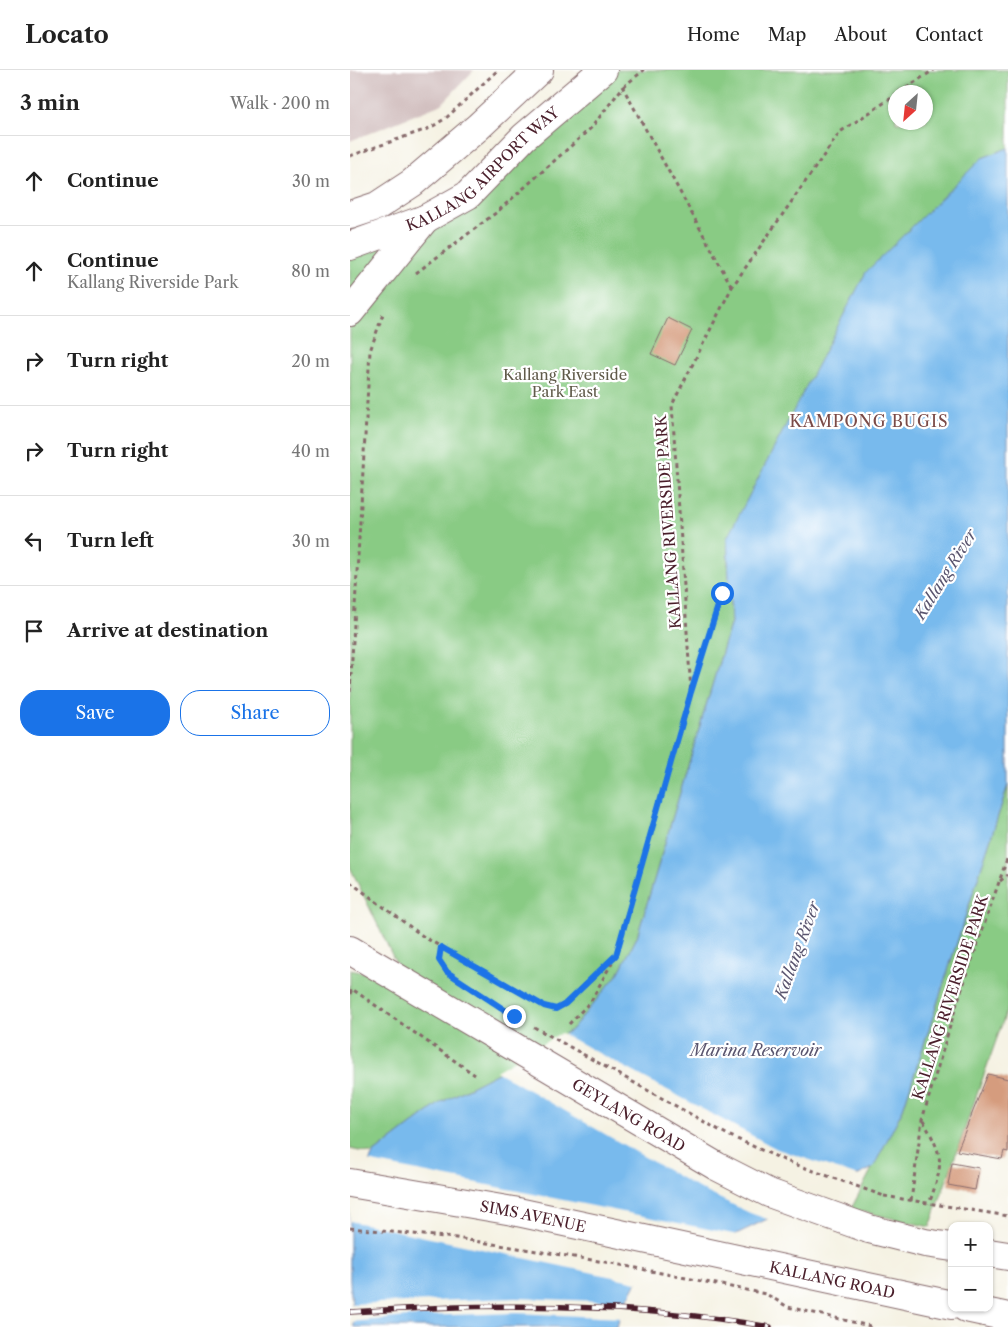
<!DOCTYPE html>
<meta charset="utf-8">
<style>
:root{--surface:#fff;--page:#f6f6f6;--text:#222;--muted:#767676;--line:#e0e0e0;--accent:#1a73e8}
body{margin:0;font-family:"Libre Caslon Text",serif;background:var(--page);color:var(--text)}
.controls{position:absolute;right:15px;bottom:15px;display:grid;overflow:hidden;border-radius:10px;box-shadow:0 1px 4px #0004}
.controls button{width:45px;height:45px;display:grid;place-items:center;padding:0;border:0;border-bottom:1px solid var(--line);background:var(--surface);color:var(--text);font:25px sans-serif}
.compass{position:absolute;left:538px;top:15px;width:45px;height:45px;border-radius:50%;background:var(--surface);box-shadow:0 1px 4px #0004;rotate:207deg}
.stop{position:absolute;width:15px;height:15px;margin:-11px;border:4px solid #1a73e8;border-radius:50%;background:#fff}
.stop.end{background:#1a73e8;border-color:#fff;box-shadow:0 1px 5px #0008}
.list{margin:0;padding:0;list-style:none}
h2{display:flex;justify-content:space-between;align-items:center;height:65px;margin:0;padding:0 20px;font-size:21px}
h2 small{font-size:16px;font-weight:400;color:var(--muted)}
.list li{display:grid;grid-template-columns:32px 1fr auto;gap:15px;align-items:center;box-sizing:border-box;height:90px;padding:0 20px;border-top:1px solid var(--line)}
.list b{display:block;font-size:19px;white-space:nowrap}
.list p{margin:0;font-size:16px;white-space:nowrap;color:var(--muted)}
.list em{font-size:16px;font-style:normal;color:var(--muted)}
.actions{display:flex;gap:10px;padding:15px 20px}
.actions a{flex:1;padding:11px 0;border:1px solid var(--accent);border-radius:20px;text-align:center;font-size:18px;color:var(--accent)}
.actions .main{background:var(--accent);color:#fff}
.icon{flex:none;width:28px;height:28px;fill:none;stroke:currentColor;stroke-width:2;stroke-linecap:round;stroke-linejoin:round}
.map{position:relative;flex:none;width:658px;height:1257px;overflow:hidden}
header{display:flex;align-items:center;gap:30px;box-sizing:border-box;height:70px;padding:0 25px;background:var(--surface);border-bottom:1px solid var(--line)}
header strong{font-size:24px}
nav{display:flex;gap:28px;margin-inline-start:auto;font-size:18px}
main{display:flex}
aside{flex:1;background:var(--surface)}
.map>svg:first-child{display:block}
</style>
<header>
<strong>Locato</strong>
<nav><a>Home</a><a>Map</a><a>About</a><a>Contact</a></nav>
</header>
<main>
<aside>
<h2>3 min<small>Walk · 200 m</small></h2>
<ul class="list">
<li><svg class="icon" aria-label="ahead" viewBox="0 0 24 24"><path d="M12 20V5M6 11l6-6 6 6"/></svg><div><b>Continue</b></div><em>30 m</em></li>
<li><svg class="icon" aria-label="ahead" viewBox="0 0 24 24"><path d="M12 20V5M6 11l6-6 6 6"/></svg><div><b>Continue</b><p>Kallang Riverside Park</p></div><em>80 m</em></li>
<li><svg class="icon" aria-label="right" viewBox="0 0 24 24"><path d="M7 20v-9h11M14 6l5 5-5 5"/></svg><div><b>Turn right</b></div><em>20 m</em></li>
<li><svg class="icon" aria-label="right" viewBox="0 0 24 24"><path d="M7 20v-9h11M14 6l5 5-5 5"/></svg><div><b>Turn right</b></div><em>40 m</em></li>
<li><svg class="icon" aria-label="left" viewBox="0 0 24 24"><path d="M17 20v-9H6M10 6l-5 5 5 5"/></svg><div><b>Turn left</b></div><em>30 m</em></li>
<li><svg class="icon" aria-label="arrive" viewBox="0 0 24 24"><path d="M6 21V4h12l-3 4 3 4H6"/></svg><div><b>Arrive at destination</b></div></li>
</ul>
<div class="actions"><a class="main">Save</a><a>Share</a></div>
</aside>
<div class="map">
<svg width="658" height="1257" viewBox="0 0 658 1257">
<rect width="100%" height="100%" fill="#fff"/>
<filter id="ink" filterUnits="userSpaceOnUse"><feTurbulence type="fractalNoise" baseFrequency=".02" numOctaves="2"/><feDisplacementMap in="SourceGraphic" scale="10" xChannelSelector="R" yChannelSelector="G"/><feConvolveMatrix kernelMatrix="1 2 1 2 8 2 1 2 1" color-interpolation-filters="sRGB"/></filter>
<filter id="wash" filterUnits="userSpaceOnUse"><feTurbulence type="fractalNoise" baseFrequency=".0096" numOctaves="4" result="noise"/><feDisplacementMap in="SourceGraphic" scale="20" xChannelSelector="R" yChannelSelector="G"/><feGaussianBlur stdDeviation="1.12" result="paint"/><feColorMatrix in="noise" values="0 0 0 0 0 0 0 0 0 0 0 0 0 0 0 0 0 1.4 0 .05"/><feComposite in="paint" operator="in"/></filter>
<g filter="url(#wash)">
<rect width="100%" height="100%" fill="#f5f2e3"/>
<path fill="#d2bfbf" d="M 0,0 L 124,0 L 92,34 L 0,71 Z"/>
<path fill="#89cb84" stroke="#6a7558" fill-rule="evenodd" d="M 253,0 L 658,0 L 658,78 L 632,88 L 377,468 L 381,552 L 287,867 L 268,904 L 221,960 L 148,1003 L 90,1033 L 23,1084 L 0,1079 L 0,900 L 54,910 L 0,797 L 0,176 L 75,149 ZM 546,22 L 576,22 L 576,52 L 546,52 Z
M 658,715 L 658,937 L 580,1157 L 501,1139 L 553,1039 Z"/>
<path fill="#78baed" stroke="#616c8c" d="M 658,78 L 658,715 L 553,1039 L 523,1098 L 287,1212 L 272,1239 L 267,1257 L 4,1257 L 0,1211 L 0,1132 L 23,1084 L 90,1033 L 148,1003 L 221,960 L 268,904 L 287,867 L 381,552 L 377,468 L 516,202 L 632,88 Z"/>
<path fill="#f5f2e3" d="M 211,963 L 427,1079 L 511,1107 L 420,1150 L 400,1143 L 350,1119 L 146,1001 Z
M 17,1091 L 388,1165 L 291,1213 L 0,1151 L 0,1126 Z
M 165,1228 L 278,1232 L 272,1248 L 166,1243 L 69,1246 L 1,1252 L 1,1234 Z"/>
<g id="blocks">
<path fill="#d59c7e" d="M 318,248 L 342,260 L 325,295 L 301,284 Z
M 638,1004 L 658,1009 L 658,1082 L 654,1081 L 652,1089 L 607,1081 Z
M 602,1093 L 629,1098 L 625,1120 L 598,1115 Z"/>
</g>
</g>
<g filter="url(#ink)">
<use href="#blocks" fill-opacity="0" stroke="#86696b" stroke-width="1"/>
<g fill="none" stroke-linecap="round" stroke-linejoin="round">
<g stroke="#86696b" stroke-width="30">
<g id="tertiary">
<path d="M 0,145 L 27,136 L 62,113 L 128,57 L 189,0"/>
<path id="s1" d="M 0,176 L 75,149 L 118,125 L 174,67 L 253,0"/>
<path d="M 0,242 L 75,149"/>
</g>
</g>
<g stroke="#86696b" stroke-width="30">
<g id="primary">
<path d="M 0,880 L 149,968"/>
<path id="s2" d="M 0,1113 L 163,1141 L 602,1235"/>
<path d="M 519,1159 L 575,1173 L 602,1177"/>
<path d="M 639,1183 L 658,1186"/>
<path d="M 616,1238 L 658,1247"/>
</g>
</g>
<path stroke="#86696b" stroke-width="3" stroke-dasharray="4 4" stroke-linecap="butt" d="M 272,16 L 382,217
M 549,22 L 584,0
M 0,86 L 80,58 L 96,48 L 148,0
M 66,203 L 147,142 L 241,58 L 273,17 L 294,0
M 342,619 L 372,523
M 0,622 L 20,281 L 33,244
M 650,811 L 658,805
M 0,812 L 74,867 L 194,936 L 206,939 L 215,934 L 264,888
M 91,877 L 89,890 L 97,902 L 154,940
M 0,924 L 2,919 L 125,1005
M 219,954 L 241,931 L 266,885 L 341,622 L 322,335 L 382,217 L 490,62 L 546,25
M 573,1051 C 595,1088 593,1094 579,1134
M 534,1126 L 658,1146
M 561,1131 L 572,1050 L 606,936 L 658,786
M 0,1158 L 106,1168 L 261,1193 L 416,1224 L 438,1237 L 524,1257"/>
<use href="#tertiary" stroke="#fff" stroke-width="28"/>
<use href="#primary" stroke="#fff" stroke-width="28"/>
<g stroke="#4a1f2b" stroke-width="5.5">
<path id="rail" d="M 0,1242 C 140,1233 281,1232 420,1257"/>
</g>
<use href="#rail" stroke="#fff" stroke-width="4" stroke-dasharray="11" stroke-linecap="butt"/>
<g stroke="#86696b" stroke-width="30" stroke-linecap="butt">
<g id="primary-bridge">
<path id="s3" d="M 149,968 L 366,1096 L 419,1123 L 519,1159"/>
</g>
</g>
<path stroke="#86696b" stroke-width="3" stroke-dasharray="4 4" stroke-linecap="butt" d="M 184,957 L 378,1065 L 436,1091 L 534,1126"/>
<use href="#primary-bridge" stroke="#fff" stroke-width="28"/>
</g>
</g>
<g fill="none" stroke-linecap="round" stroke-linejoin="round" filter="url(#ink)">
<path stroke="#1a73e8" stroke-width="6" d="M 164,946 L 97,902 L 89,890 L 91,877 L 194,936 L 206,939 L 215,934 L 266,885 L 341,622 L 372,523"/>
</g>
<g text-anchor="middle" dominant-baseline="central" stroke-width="4.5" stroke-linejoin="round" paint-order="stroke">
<g font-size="15" fill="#4a1f2b" stroke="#fff">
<text stroke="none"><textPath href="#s1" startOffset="156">KALLANG AIRPORT WAY</textPath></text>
<text transform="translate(318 452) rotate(-94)">KALLANG RIVERSIDE PARK</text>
<text transform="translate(600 927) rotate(-72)">KALLANG RIVERSIDE PARK</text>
<text stroke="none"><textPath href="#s3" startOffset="151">GEYLANG ROAD</textPath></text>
<text stroke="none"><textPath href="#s2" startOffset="186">SIMS AVENUE</textPath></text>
<text stroke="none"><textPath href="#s2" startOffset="492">KALLANG ROAD</textPath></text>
</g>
<g font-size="15" fill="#605b4a" stroke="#fff">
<text x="215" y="304">Kallang Riverside<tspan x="215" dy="17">Park East</tspan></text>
</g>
<g font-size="16" letter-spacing="1" fill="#7b4b48" stroke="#fff">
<text x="519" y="351">KAMPONG BUGIS</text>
</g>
<g font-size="16" font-style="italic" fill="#5a556f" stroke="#fff">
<text transform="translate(595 504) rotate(-58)">Kallang River</text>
<text transform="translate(447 880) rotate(-70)">Kallang River</text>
<text x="406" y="980">Marina Reservoir</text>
</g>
</g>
</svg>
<div class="controls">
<button>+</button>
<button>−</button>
</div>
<svg class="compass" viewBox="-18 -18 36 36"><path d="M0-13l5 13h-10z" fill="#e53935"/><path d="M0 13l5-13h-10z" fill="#767676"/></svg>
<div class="stop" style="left:372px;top:523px"></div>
<div class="stop end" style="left:164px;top:946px"></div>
</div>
</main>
